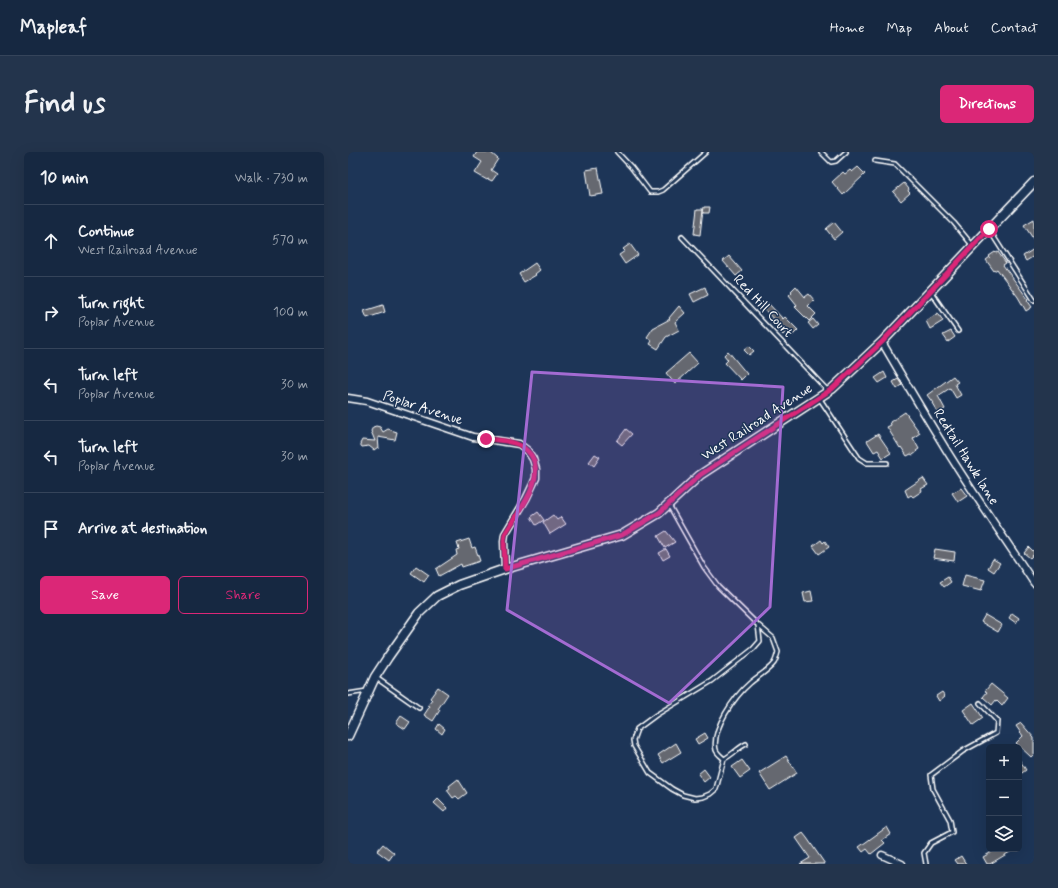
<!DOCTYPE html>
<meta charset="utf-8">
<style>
:root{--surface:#162841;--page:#23344c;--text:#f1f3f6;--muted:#9ea6b1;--line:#35445a;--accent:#db2777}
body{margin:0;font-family:Mynerve,sans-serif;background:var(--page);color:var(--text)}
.controls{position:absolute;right:12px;bottom:12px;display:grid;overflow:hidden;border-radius:6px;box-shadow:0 4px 16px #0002}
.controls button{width:36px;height:36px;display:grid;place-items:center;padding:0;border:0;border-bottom:1px solid var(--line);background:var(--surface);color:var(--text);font:20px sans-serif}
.stop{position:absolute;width:12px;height:12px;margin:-9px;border:3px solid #db2777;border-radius:50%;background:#fff}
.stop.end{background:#db2777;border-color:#fff;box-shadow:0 1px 4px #0008}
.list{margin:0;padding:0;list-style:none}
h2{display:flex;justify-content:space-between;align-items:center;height:52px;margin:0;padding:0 16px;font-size:17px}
h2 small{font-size:13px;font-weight:400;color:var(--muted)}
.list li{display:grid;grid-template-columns:26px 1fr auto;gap:12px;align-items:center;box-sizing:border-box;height:72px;padding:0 16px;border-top:1px solid var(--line)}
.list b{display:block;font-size:15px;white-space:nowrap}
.list p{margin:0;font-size:13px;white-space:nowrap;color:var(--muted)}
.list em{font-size:13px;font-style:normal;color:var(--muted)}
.actions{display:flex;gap:8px;padding:12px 16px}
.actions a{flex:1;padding:9px 0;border:1px solid var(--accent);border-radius:6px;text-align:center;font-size:14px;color:var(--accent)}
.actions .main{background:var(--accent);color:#fff}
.icon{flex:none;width:22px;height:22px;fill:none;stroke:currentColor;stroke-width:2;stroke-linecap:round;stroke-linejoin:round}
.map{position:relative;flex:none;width:686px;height:712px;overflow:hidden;border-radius:6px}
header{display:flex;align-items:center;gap:24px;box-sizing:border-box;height:56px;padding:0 20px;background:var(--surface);border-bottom:1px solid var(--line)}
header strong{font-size:19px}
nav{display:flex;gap:22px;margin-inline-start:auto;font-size:14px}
.intro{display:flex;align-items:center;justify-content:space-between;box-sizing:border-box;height:96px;padding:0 24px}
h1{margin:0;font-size:28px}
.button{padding:10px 18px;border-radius:6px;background:var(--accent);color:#fff;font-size:14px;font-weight:700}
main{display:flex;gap:24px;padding:0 24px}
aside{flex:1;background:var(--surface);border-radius:6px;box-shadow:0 4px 16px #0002}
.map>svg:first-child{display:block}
</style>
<header>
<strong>Mapleaf</strong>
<nav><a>Home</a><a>Map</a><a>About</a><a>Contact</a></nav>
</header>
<div class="intro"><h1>Find us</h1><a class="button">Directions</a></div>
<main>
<aside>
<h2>10 min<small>Walk · 730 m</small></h2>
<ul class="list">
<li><svg class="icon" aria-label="ahead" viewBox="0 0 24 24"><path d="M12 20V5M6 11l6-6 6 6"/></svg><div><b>Continue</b><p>West Railroad Avenue</p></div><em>570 m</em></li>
<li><svg class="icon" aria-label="right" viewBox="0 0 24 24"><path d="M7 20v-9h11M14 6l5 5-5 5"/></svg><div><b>Turn right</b><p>Poplar Avenue</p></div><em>100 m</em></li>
<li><svg class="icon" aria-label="left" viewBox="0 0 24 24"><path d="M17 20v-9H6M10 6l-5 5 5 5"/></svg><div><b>Turn left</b><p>Poplar Avenue</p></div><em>30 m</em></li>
<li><svg class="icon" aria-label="left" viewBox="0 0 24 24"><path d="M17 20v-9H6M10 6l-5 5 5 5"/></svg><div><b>Turn left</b><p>Poplar Avenue</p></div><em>30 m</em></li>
<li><svg class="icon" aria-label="arrive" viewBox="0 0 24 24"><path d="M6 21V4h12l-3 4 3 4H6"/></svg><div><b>Arrive at destination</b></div></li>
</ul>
<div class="actions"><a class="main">Save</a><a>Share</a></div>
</aside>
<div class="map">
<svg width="686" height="712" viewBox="0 0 686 712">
<rect width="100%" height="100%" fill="#1d3557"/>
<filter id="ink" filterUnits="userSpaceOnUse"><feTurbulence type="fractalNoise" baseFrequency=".025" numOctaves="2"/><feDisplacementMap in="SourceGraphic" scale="8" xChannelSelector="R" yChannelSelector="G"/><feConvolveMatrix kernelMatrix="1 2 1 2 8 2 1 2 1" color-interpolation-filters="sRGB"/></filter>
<g filter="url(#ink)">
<path fill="#65686f" stroke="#fff" d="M 129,0 L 142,0 L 150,7 L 143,18 L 149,22 L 144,29 L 140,27 L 139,28 L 127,21 L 134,10 L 126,5 Z
M 510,15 L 517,22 L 495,43 L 484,30 L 495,20 L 497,22 L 502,18 L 504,20 Z
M 250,16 L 255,42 L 242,44 L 238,18 Z
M 556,31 L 561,37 L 560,39 L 562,41 L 553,49 L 545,40 Z
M 356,55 L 362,55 L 361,61 L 355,61 Z
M 349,57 L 355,57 L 352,83 L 346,82 Z
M 686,67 L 686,88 L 676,73 Z
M 486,70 L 494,80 L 486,87 L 478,77 Z
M 282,92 L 290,103 L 277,112 L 271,103 L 277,99 L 275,97 Z
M 686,97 L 686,104 L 678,109 L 675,104 Z
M 647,100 L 648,101 L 650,100 L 658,111 L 655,113 L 680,147 L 679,148 L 684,155 L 678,159 L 670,145 L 649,117 L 646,119 L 638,108 L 642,105 L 641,104 Z
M 381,104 L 394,119 L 388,124 L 375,109 Z
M 187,111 L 192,118 L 187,122 L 188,123 L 176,130 L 171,122 Z
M 448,134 L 457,145 L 461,142 L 466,148 L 460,154 L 468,162 L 461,169 L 447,155 L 449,153 L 441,143 L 444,140 L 443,139 Z
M 357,135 L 360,143 L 346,150 L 342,142 Z
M 420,151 L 435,167 L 437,165 L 450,178 L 444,184 L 439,179 L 435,183 L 429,177 L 432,174 L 415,156 Z
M 35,153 L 37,160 L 19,166 L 16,159 Z
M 331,154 L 337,161 L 327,170 L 331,178 L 318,185 L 310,197 L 302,192 L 304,189 L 299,185 L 305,176 L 322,167 L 321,166 Z
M 590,161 L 595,169 L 582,177 L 578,169 Z
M 465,167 L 470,173 L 465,177 L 460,171 Z
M 603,179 L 607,185 L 600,190 L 595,183 Z
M 401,194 L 406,199 L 401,203 L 396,198 Z
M 380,199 L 399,222 L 393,228 L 377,211 L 380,208 L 376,203 Z
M 341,201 L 350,211 L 327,232 L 318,221 Z
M 536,220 L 539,226 L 531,231 L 527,226 Z
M 605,224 L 610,230 L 607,232 L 613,243 L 608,246 L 602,236 L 590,244 L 597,257 L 590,261 L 584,251 L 585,251 L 579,243 Z
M 550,227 L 554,233 L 549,237 L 545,230 Z
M 557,260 L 572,281 L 565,286 L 571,297 L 568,299 L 569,300 L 565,303 L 563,302 L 559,304 L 553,295 L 552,296 L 539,275 L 543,273 L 542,270 Z
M 28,274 L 32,275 L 35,280 L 40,277 L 49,280 L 47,288 L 30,285 L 31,297 L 30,295 L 26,298 L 21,294 L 14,295 L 12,292 L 14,288 L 27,289 L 23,279 L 25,275 Z
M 278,277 L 284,282 L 274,293 L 269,289 Z
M 530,282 L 543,301 L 535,306 L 530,298 L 526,300 L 519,289 Z
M 247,302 L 252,305 L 246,314 L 241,310 Z
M 575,326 L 580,333 L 573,337 L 574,339 L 565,345 L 563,343 L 560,345 L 557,338 Z
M 613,336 L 619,344 L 610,350 L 604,341 Z
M 190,360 L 196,368 L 188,373 L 183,365 Z
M 205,363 L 209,368 L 213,365 L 218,372 L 202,382 L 195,370 Z
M 318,379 L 327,390 L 317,396 L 310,384 Z
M 121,387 L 124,396 L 127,395 L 132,409 L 114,415 L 113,412 L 91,424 L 88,417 L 109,403 L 108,398 L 111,397 L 109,391 Z
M 473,388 L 475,391 L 477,389 L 481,395 L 471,402 L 465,394 Z
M 681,395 L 686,400 L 686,402 L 682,406 L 676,401 Z
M 318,397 L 322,404 L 315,408 L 311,401 Z
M 587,397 L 607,400 L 606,409 L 585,406 Z
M 645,407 L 652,411 L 646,420 L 640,416 Z
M 68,414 L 81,423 L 76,430 L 63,421 Z
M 617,423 L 637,428 L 633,439 L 614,434 Z
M 600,425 L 603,430 L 596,435 L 592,430 Z
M 463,439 L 465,449 L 457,450 L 455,441 Z
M 664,461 L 671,466 L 668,471 L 661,466 Z
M 637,463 L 654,473 L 650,480 L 633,470 Z
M 643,532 L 660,546 L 654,554 L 648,548 L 644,553 L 635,545 L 639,540 L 637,539 Z
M 90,535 L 100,542 L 90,557 L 92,558 L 85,569 L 76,563 L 82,554 L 80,553 L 84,548 L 82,546 Z
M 594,540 L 597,544 L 591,549 L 588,544 Z
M 625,551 L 635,566 L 625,573 L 615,558 Z
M 53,564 L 62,570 L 57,577 L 48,571 Z
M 673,571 L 686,586 L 686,602 L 683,605 L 668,591 L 675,584 L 668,574 Z
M 91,572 L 97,577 L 94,582 L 88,577 Z
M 357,581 L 360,586 L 350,592 L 347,587 Z
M 328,591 L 333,600 L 315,611 L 310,603 Z
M 438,604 L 449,621 L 422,638 L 411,621 Z
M 671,607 L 678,618 L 671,623 Z
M 394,608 L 402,619 L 392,626 L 384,615 Z
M 356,617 L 362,625 L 356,630 L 350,622 Z
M 110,627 L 119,641 L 111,647 L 108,644 L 105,646 L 99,638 L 102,636 L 101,634 Z
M 90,647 L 99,656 L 96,660 L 86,651 Z
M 539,675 L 543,682 L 534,688 L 537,691 L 523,702 L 519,697 L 515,700 L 511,695 Z
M 455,681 L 459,686 L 477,712 L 452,712 L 462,706 L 448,686 Z
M 35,692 L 46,701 L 41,708 L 29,699 Z
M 649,697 L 667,697 L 642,712 L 639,712 L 635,705 Z
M 613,704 L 618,712 L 610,712 L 607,708 Z"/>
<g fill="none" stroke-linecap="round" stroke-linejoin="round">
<g stroke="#fff" stroke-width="6">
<path id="lane" d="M 269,0 L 283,15 L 302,40 L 310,40 L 315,38 L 358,0
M 473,0 L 483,10 L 488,9 L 498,0
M 527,9 L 547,12 L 606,71 L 625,94
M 642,79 L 686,148
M 334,85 L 480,239
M 583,140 L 610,179
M 472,247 L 511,306 L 519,311 L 539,311
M 321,353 L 356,415 L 370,434 L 410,473 L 412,489 L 405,497 L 364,529 L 308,563 L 289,577 L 285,588 L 286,594 L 302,621 L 324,637 L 335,643 L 347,646 L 355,645 L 362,642 L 368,637 L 376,607
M 27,525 L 71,556
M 0,542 L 19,539
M 398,592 C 390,596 384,603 376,607 C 373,604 369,601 368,598 C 363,577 387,544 402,531 C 409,525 421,518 426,511 C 428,508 429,503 430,500 L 425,486 L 410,473
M 578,712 L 576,701 L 583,691 L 604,680 L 602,668 L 585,637 L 583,623 L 615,599 L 648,581 L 649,569 L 632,551"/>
</g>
<g stroke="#fff" stroke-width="9">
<path id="street" d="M 534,190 C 555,226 577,263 599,299 C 627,344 657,387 686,431
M 0,246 L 19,249 L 125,285 L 171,292 L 179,298 L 185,307 L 188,317 L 188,326 L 178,347 L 157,382 L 156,389 L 157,417
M 534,703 L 554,712"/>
</g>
<g stroke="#fff" stroke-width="11">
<path id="secondary" d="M 0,584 L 27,525 L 40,505 L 71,461 L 89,444 L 111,433 L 157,417 L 274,383 L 311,361 L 352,323 L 484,237 L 534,190 L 686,30"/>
</g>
<use href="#lane" stroke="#1d3557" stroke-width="3"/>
<use href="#street" stroke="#1d3557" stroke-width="6"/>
<use href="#secondary" stroke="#1d3557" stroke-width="8"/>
</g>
</g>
<g fill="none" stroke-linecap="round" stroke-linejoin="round" filter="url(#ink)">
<path stroke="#db2777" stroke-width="5" d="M 138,287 C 148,288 159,288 169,292 C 175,294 179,298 183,303 C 199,328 169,361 157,382 L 156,389 L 157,417 L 274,383 L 311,361 L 352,323 L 484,237 L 534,190 L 641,77"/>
</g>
<path fill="#a36bd2" fill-opacity="0.2" stroke="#a36bd2" stroke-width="3" stroke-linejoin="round" d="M 184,220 L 435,235 L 422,455 L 321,551 L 159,458 Z"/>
<g text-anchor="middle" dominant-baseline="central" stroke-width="3" stroke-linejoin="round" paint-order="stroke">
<g font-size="14" fill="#fff" stroke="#1d3557">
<text transform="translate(415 154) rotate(47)">Red Hill Court</text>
<text transform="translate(75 256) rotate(18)">Poplar Avenue</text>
<text transform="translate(409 270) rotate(-33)">West Railroad Avenue</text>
<text transform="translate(618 305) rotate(58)">Redtail Hawk lane</text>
</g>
</g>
</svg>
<div class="controls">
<button>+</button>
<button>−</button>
<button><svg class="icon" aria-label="layers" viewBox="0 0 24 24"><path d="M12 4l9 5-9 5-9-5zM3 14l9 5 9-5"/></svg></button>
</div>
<div class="stop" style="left:641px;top:77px"></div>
<div class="stop end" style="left:138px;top:287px"></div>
</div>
</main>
